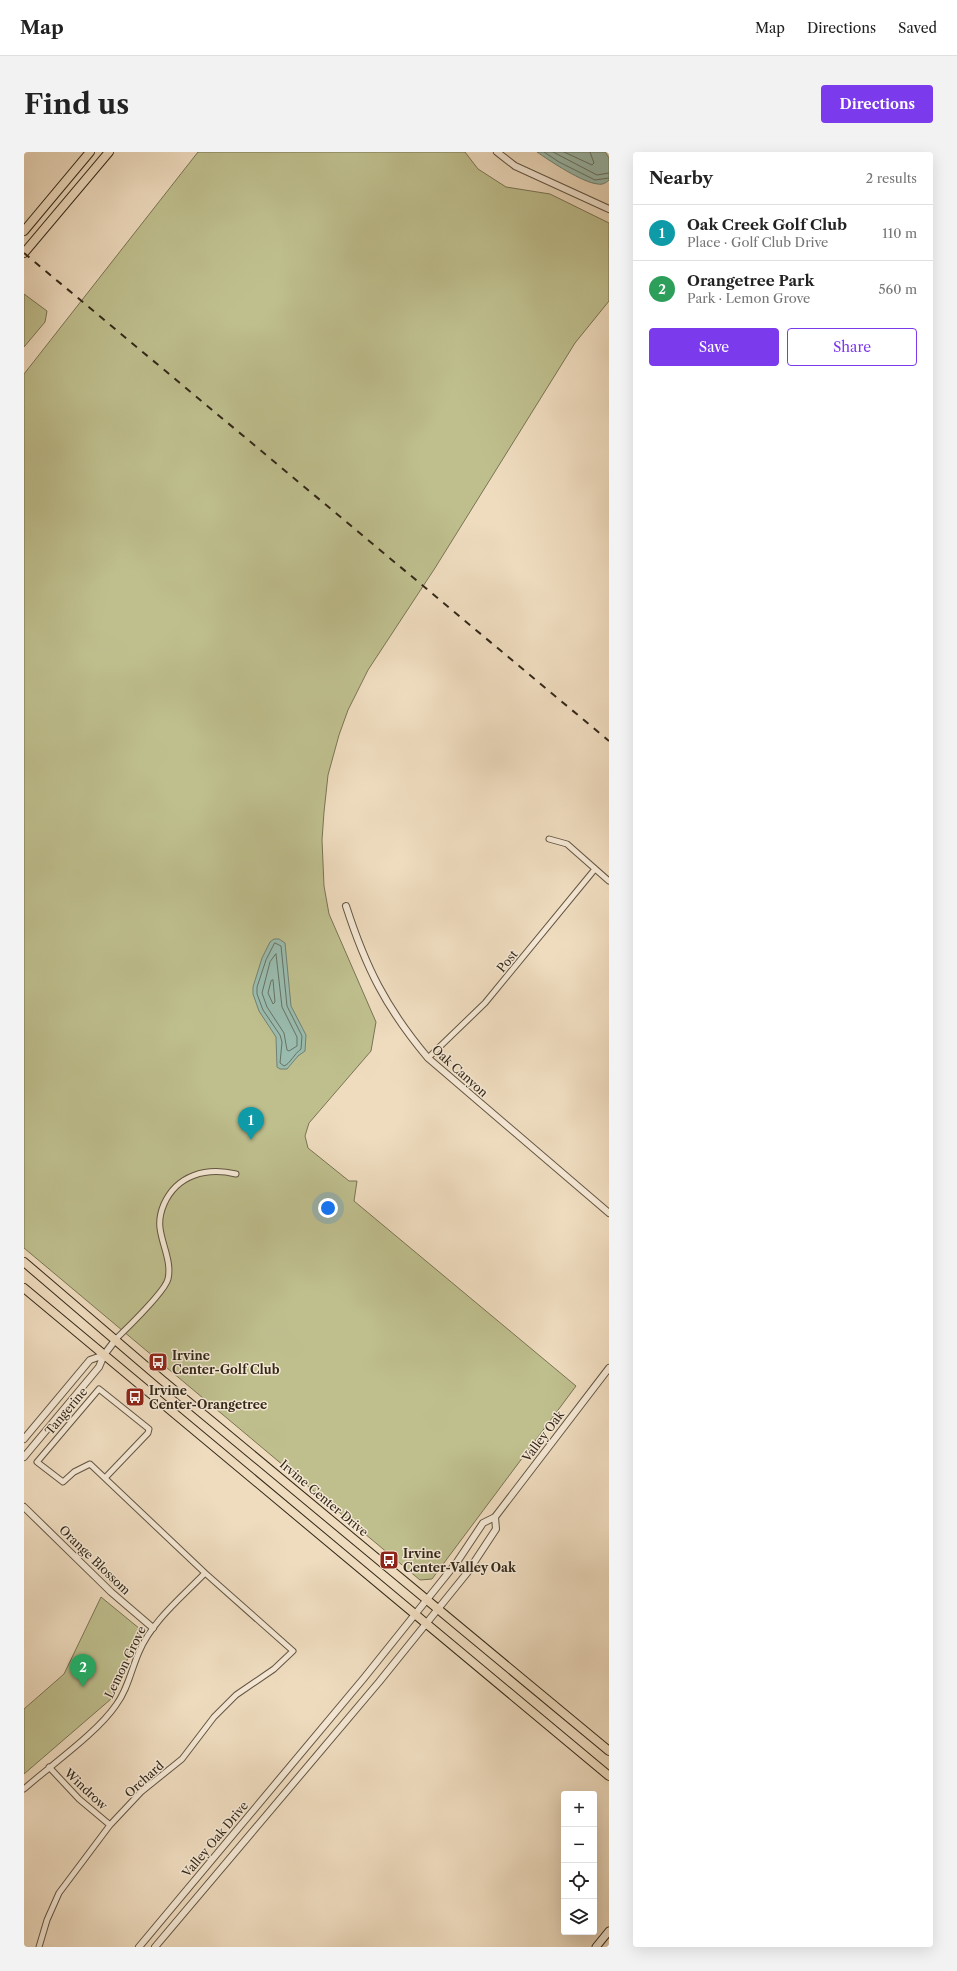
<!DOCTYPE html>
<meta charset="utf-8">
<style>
:root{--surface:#fff;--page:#f2f2f2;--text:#222;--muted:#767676;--line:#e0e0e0;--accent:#7c3aed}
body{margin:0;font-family:"Libre Caslon Text",serif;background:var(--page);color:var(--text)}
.controls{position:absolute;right:12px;bottom:12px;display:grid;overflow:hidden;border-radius:4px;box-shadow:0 4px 16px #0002}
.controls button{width:36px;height:36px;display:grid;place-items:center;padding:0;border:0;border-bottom:1px solid var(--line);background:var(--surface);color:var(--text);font:20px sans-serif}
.you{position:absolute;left:304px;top:1056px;width:14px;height:14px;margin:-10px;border:3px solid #fff;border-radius:50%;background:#1a73e8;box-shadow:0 0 0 6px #1a73e833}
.badge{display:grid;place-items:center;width:26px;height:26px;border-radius:50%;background:var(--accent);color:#fff;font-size:13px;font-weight:700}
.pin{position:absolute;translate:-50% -33px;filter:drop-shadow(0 1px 2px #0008)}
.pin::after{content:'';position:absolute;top:21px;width:14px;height:12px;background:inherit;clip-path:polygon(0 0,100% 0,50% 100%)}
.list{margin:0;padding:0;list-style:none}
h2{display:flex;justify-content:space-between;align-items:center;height:52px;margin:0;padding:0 16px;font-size:17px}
h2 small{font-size:13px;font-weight:400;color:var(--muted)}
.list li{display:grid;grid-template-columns:26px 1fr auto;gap:12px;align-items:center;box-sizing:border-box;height:56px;padding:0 16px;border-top:1px solid var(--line)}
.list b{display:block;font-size:15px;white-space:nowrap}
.list p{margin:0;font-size:13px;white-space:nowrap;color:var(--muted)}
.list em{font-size:13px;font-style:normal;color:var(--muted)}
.actions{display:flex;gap:8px;padding:12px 16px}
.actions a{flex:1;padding:9px 0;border:1px solid var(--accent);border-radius:4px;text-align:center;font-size:14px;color:var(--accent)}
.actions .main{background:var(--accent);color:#fff}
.icon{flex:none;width:22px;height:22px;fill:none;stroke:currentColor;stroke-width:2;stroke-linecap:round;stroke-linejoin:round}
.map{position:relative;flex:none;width:585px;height:1795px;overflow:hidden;border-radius:4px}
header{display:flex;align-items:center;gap:24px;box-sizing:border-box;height:56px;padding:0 20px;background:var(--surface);border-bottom:1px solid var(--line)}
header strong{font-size:19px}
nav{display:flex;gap:22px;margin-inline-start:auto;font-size:14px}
.intro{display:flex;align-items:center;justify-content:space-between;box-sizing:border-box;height:96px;padding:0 24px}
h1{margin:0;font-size:28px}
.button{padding:10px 18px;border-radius:4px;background:var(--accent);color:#fff;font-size:14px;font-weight:700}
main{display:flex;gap:24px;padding:0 24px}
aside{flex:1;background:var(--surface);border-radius:4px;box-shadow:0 4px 16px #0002}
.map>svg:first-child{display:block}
</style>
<header>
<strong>Map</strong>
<nav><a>Map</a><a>Directions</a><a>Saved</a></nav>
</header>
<div class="intro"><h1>Find us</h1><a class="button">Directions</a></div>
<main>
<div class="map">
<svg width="585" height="1795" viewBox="0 0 585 1795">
<rect width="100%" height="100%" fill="#efdcbf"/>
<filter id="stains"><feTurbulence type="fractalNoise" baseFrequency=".005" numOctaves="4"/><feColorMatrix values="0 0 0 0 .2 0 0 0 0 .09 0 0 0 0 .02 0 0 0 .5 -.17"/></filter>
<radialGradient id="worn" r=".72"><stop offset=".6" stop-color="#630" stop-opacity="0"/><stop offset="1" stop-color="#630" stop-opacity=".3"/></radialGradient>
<path fill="#bfbf8e" stroke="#797454" d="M 174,0 L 441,0 L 454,17 L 482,35 L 526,42 L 585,71 L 585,149 L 551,191 L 411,416 L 344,518 L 324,558 L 315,583 L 304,623 L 300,660 L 298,688 L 300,734 L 305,762 L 352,870 L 347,899 L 285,971 L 281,984 L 284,996 L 325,1029 L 333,1029 L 330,1049 L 552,1234 L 408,1427 L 396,1428 L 0,1096 L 0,222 Z
M 0,142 L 23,159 L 21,170 L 0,195 Z
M 77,1445 L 116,1477 L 87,1547 L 0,1622 L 0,1557 L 40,1522 Z"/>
<path fill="#9abcaf" stroke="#718173" d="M 513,0 L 581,0 L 585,6 L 585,28 C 582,31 578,33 574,32 C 559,31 526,9 513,0 Z
M 250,787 L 255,787 L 261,791 L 267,854 L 282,883 L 281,899 L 274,904 L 263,917 L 256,917 L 253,915 L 252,885 L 235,859 L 229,842 L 229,835 L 238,806 L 246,790 Z"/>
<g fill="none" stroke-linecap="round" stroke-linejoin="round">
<path stroke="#667264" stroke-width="1" d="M 520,0 L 535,10 L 571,28 L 585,26
M 529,0 L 573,23 L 585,21
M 540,0 L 568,13 L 570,11 L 566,0
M 251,791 L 257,794 L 263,854 L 278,884 L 277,897 C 270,902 266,912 260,914 L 256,911 L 258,890 L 256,883 L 239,858 L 233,842 L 233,835 L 242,808 Z
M 252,802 L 258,855 L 273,885 L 273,894 L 265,899 L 263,898 L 260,881 L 243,855 L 238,841 L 246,810 Z
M 249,828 L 251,850 L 249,852 L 244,841 L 247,829 Z"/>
<g stroke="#625542" stroke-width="7">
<path id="minor" d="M 525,687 L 543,692 L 585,729
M 404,906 L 461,851 L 571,717
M 92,1187 C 103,1176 141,1140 144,1127 C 148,1110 138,1093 136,1076 C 135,1068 137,1059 140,1052 C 153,1023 182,1015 212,1022
M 25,1615 L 55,1647 L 86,1673
M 0,1637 C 27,1613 73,1581 92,1553 C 104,1537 107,1518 115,1500 C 128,1469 158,1445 181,1421
M 15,1795 L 23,1768 L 35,1741 L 86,1673 L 117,1640 L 158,1607 L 190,1565 L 212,1543 L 250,1517 L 269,1499 L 181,1421 L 66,1312 L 50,1320 L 39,1330 L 13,1310 L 75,1237 L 125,1277 L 124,1281 L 81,1326"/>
</g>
<g stroke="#625542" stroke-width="8">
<path id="tertiary" d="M 473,0 L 491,14 L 585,57
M 322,754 C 342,816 362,856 404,906 L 585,1061
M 0,1287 L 66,1208 L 80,1203
M 0,1305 L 75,1215 L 80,1203 L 92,1187
M 0,1355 L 87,1440 L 129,1476
M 115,1795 L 340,1526 L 433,1410 L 459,1371 L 471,1365 L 585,1216
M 131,1795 L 355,1530 L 443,1421 L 472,1377 L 471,1365"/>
</g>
<g stroke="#332819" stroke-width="9">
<path id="secondary" d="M 572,1795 L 585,1779"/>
</g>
<g stroke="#332819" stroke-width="10">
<path id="primary" d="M 0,79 L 66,0
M 0,101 L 85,0
M 0,1110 L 138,1228 L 585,1599
M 0,1136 L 585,1624"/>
</g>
<use href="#minor" stroke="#f5e8d5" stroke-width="5"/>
<use href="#tertiary" stroke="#f5e8d5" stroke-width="6"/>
<use href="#secondary" stroke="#f5e8d5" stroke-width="7"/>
<use href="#primary" stroke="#efdcbf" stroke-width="8"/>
<path stroke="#332819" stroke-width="2" stroke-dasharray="7 7" stroke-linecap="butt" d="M 0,101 L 585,589"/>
</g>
<defs>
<g id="bus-square" transform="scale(1)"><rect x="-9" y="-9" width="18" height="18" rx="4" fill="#8f2418" stroke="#f5e8d5"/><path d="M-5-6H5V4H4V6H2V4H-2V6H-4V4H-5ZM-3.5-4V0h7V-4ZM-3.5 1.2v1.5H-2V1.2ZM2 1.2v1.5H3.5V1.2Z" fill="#fff"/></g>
</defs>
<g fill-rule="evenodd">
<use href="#bus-square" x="134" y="1210"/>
<use href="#bus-square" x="111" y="1245"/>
<use href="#bus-square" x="365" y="1408"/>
</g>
<g text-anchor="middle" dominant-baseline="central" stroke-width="3" stroke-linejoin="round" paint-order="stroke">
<g font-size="12" fill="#332819" stroke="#f5e8d5">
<text transform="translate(483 809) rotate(-51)">Post</text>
<text transform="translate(436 919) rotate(42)">Oak Canyon</text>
<text transform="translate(42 1259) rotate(-50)">Tangerine</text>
<text transform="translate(519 1284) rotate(-53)">Valley Oak</text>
<text transform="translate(300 1346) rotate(40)">Irvine Center Drive</text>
<text transform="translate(71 1408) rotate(44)">Orange Blossom</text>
<text transform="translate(101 1510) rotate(-64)">Lemon Grove</text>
<text transform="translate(120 1627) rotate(-42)">Orchard</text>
<text transform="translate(62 1637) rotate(43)">Windrow</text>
<text transform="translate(191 1687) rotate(-50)">Valley Oak Drive</text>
</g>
<g font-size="12" font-weight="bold" fill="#332819" stroke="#f5e8d5" text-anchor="start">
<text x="148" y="1203">Irvine<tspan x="148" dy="14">Center-Golf Club</tspan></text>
<text x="125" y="1238">Irvine<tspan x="125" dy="14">Center-Orangetree</tspan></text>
<text x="379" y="1401">Irvine<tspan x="379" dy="14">Center-Valley Oak</tspan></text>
</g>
</g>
<rect width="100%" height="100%" filter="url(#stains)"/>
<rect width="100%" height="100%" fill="url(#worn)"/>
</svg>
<div class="controls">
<button>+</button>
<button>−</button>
<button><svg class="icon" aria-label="locate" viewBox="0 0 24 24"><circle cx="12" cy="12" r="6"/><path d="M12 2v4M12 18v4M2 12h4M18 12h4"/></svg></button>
<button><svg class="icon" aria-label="layers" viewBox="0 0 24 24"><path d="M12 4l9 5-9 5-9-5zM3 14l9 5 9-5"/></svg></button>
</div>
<div class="you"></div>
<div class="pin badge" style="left:227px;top:988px;background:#0f9aa8">1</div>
<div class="pin badge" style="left:59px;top:1535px;background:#2e9e5b">2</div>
</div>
<aside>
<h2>Nearby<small>2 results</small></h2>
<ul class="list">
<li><span class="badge" style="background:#0f9aa8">1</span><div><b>Oak Creek Golf Club</b><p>Place · Golf Club Drive</p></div><em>110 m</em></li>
<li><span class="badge" style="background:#2e9e5b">2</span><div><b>Orangetree Park</b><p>Park · Lemon Grove</p></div><em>560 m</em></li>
</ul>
<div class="actions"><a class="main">Save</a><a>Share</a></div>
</aside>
</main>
